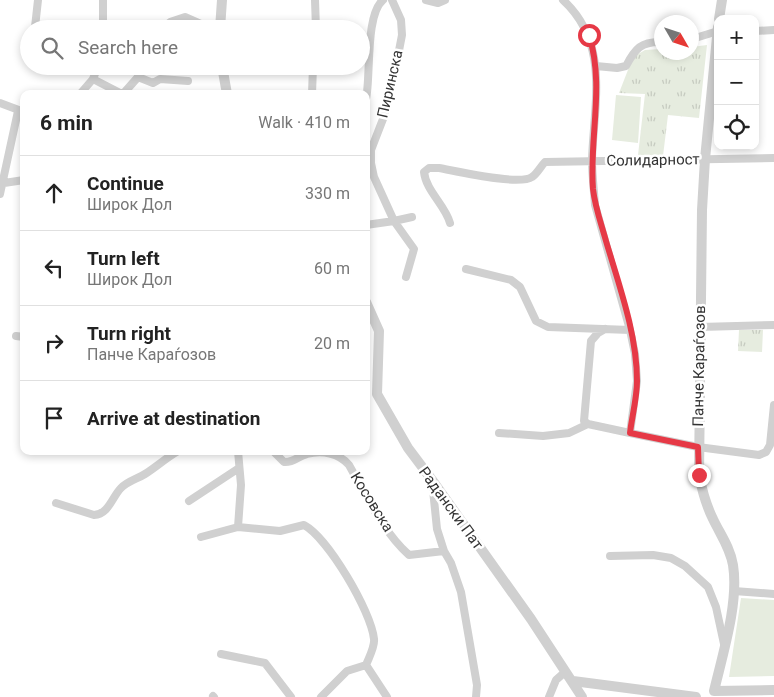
<!DOCTYPE html>
<meta charset="utf-8">
<style>
:root{--surface:#fff;--page:#f2f2f2;--text:#222;--muted:#767676;--line:#e0e0e0}
body{margin:0;font-family:Roboto,sans-serif;background:var(--page);color:var(--text)}
.controls{position:absolute;right:15px;top:15px;display:grid;overflow:hidden;border-radius:10px;box-shadow:0 2px 8px #0003}
.controls button{width:45px;height:45px;display:grid;place-items:center;padding:0;border:0;border-bottom:1px solid var(--line);background:var(--surface);color:var(--text);font:25px sans-serif}
.compass{position:absolute;left:654px;top:15px;width:45px;height:45px;border-radius:50%;background:var(--surface);box-shadow:0 2px 8px #0003;rotate:129deg}
.stop{position:absolute;width:15px;height:15px;margin:-11px;border:4px solid #e63946;border-radius:50%;background:#fff}
.stop.end{background:#e63946;border-color:#fff;box-shadow:0 1px 5px #0008}
.list{margin:0;padding:0;list-style:none}
h2{display:flex;justify-content:space-between;align-items:center;height:65px;margin:0;padding:0 20px;font-size:21px}
h2 small{font-size:16px;font-weight:400;color:var(--muted)}
.list li{display:grid;grid-template-columns:32px 1fr auto;gap:15px;align-items:center;box-sizing:border-box;height:75px;padding:0 20px;border-top:1px solid var(--line)}
.list b{display:block;font-size:19px;white-space:nowrap}
.list p{margin:0;font-size:16px;white-space:nowrap;color:var(--muted)}
.list em{font-size:16px;font-style:normal;color:var(--muted)}
.icon{flex:none;width:28px;height:28px;fill:none;stroke:currentColor;stroke-width:2;stroke-linecap:round;stroke-linejoin:round}
.map{position:relative;flex:none;width:774px;height:697px;overflow:hidden}
.search{position:absolute;background:var(--surface);box-shadow:0 2px 8px #0003;left:20px;top:20px;width:350px;height:55px;display:flex;align-items:center;gap:12px;box-sizing:border-box;padding:0 18px;border-radius:28px;color:var(--muted);font-size:19px}
.panel{position:absolute;background:var(--surface);box-shadow:0 2px 8px #0003;left:20px;top:90px;width:350px;height:365px;border-radius:10px}
.map>svg:first-child{display:block}
</style>
<div class="map">
<svg width="774" height="697" viewBox="0 0 774 697">
<defs>
<pattern id="park-tufts" width="24" height="20" patternUnits="userSpaceOnUse" patternTransform="scale(1.25)"><rect width="24" height="20" fill="#e6ecdf"/><path d="M3 7l-1-3M5 7V3M7 7l1-3M15 17l-1-3M17 17v-4M19 17l1-3" fill="none" stroke="#c6cbc0"/></pattern>
</defs>
<rect width="100%" height="100%" fill="#fff"/>
<path fill="url(#park-tufts)" d="M 707,45 L 699,118 L 668,115 L 663,156 L 638,155 L 645,94 L 619,93 L 633,57 L 645,50 L 661,49 L 662,52 L 692,52 L 692,47 Z
M 739,330 L 763,330 L 762,352 L 738,351 Z"/>
<path fill="#e6ecdf" d="M 616,95 L 641,97 L 638,143 L 612,140 Z
M 741,598 L 774,600 L 774,676 L 729,677 Z"/>
<g fill="none" stroke-linecap="round" stroke-linejoin="round">
<path stroke="#d0d0d0" stroke-width="8" d="M 103,0 L 103,29
M 315,0 L 316,29
M 392,0 L 401,20 L 402,35 L 391,92 L 383,119 L 371,150 L 371,163 L 374,177 L 394,221 L 414,249 L 406,277
M 426,0 L 438,3 L 445,0
M 563,0 C 610,43 594,103 592,159 C 592,175 594,190 595,205 L 630,330 L 635,354 L 637,381 L 630,433 L 698,447 L 759,455 L 766,452 L 770,445 L 774,405
M 35,27 L 38,0
M 170,29 L 170,22 L 185,17 L 212,29
M 755,31 L 774,30
M 692,39 L 718,31
M 596,66 L 617,68 L 626,66 C 635,49 641,41 662,42
M 93,79 L 122,94
M 80,94 L 93,79 L 98,66
M 123,94 L 138,77 L 153,83 L 160,79 L 188,81
M 312,94 L 313,66
M 366,99 C 371,76 365,15 383,0
M 0,103 L 24,112
M 4,183 L 24,180
M 0,194 L 18,111
M 450,223 C 445,205 426,191 424,172 L 429,168 L 439,168 C 456,171 519,186 532,177 C 537,174 541,166 545,162 L 774,158
M 366,225 L 394,221 L 412,217
M 466,269 L 511,280 L 520,287 L 536,321 L 548,327 L 630,330
M 700,327 L 774,325
M 605,329 L 598,333 L 591,341 L 584,421 L 588,424 L 630,433
M 16,336 L 24,337
M 499,433 L 543,436 L 569,433 L 588,424
M 238,451 L 241,485 L 238,527
M 273,451 L 284,462 C 294,463 298,456 307,454 C 322,450 339,453 349,465 C 366,495 383,532 409,555 L 444,551
M 432,480 L 437,529 L 444,551 L 451,563 L 461,592 L 477,685 L 476,697
M 189,501 L 239,468
M 56,503 L 94,515 C 109,514 112,497 121,488 C 128,481 137,479 145,474 C 156,467 166,458 178,451
M 201,537 L 238,527 L 280,531 L 304,525 C 328,538 371,611 374,639 C 375,647 369,657 366,665 L 347,671 L 321,697
M 610,556 L 653,555 L 671,558 L 685,566 L 708,587 L 716,607 L 724,644
M 734,591 L 774,594
M 221,654 L 265,663 L 291,697
M 366,665 L 387,697
M 213,696 L 214,697
M 549,697 L 556,680 L 565,672"/>
<path stroke="#d0d0d0" stroke-width="10" d="M 719,19 L 722,0
M 718,27 L 705,159 L 702,210 L 699,475 C 702,490 706,505 713,519 C 720,534 730,547 733,565 C 739,602 723,653 714,691 L 774,690
M 220,29 L 222,0
M 222,66 L 227,94
M 366,302 L 379,331 L 377,394 L 408,448 L 432,480 L 531,619 L 582,697
M 573,681 L 696,697"/>
</g>
<g fill="none" stroke-linecap="round" stroke-linejoin="round">
<path stroke="#e63946" stroke-width="6" d="M 589,35 C 605,85 589,138 593,189 C 595,207 601,223 606,241 C 619,285 637,334 637,381 C 637,398 632,416 630,433 L 698,447 L 699,475"/>
</g>
<g text-anchor="middle" dominant-baseline="central" stroke-width="5" stroke-linejoin="round" paint-order="stroke">
<g font-size="15" fill="#333" stroke="#fff">
<text transform="translate(390 84) rotate(-77)">Пиринска</text>
<text transform="translate(653 160) rotate(-1)">Солидарност</text>
<text transform="translate(699 366) rotate(-89)">Панче Караѓозов</text>
<text transform="translate(372 502) rotate(58)">Косовска</text>
<text transform="translate(451 508) rotate(54)">Радански Пат</text>
</g>
</g>
</svg>
<div class="controls">
<button>+</button>
<button>−</button>
<button><svg class="icon" aria-label="locate" viewBox="0 0 24 24"><circle cx="12" cy="12" r="6"/><path d="M12 2v4M12 18v4M2 12h4M18 12h4"/></svg></button>
</div>
<svg class="compass" viewBox="-18 -18 36 36"><path d="M0-13l5 13h-10z" fill="#e53935"/><path d="M0 13l5-13h-10z" fill="#767676"/></svg>
<div class="stop" style="left:589px;top:35px"></div>
<div class="stop end" style="left:699px;top:475px"></div>
<div class="search"><svg class="icon" aria-label="search" viewBox="0 0 24 24"><circle cx="10" cy="10" r="6"/><path d="M15 15l6 6"/></svg>Search here</div>
<section class="panel">
<h2>6 min<small>Walk · 410 m</small></h2>
<ul class="list">
<li><svg class="icon" aria-label="ahead" viewBox="0 0 24 24"><path d="M12 20V5M6 11l6-6 6 6"/></svg><div><b>Continue</b><p>Широк Дол</p></div><em>330 m</em></li>
<li><svg class="icon" aria-label="left" viewBox="0 0 24 24"><path d="M17 20v-9H6M10 6l-5 5 5 5"/></svg><div><b>Turn left</b><p>Широк Дол</p></div><em>60 m</em></li>
<li><svg class="icon" aria-label="right" viewBox="0 0 24 24"><path d="M7 20v-9h11M14 6l5 5-5 5"/></svg><div><b>Turn right</b><p>Панче Караѓозов</p></div><em>20 m</em></li>
<li><svg class="icon" aria-label="arrive" viewBox="0 0 24 24"><path d="M6 21V4h12l-3 4 3 4H6"/></svg><div><b>Arrive at destination</b></div></li>
</ul>
</section>
</div>
